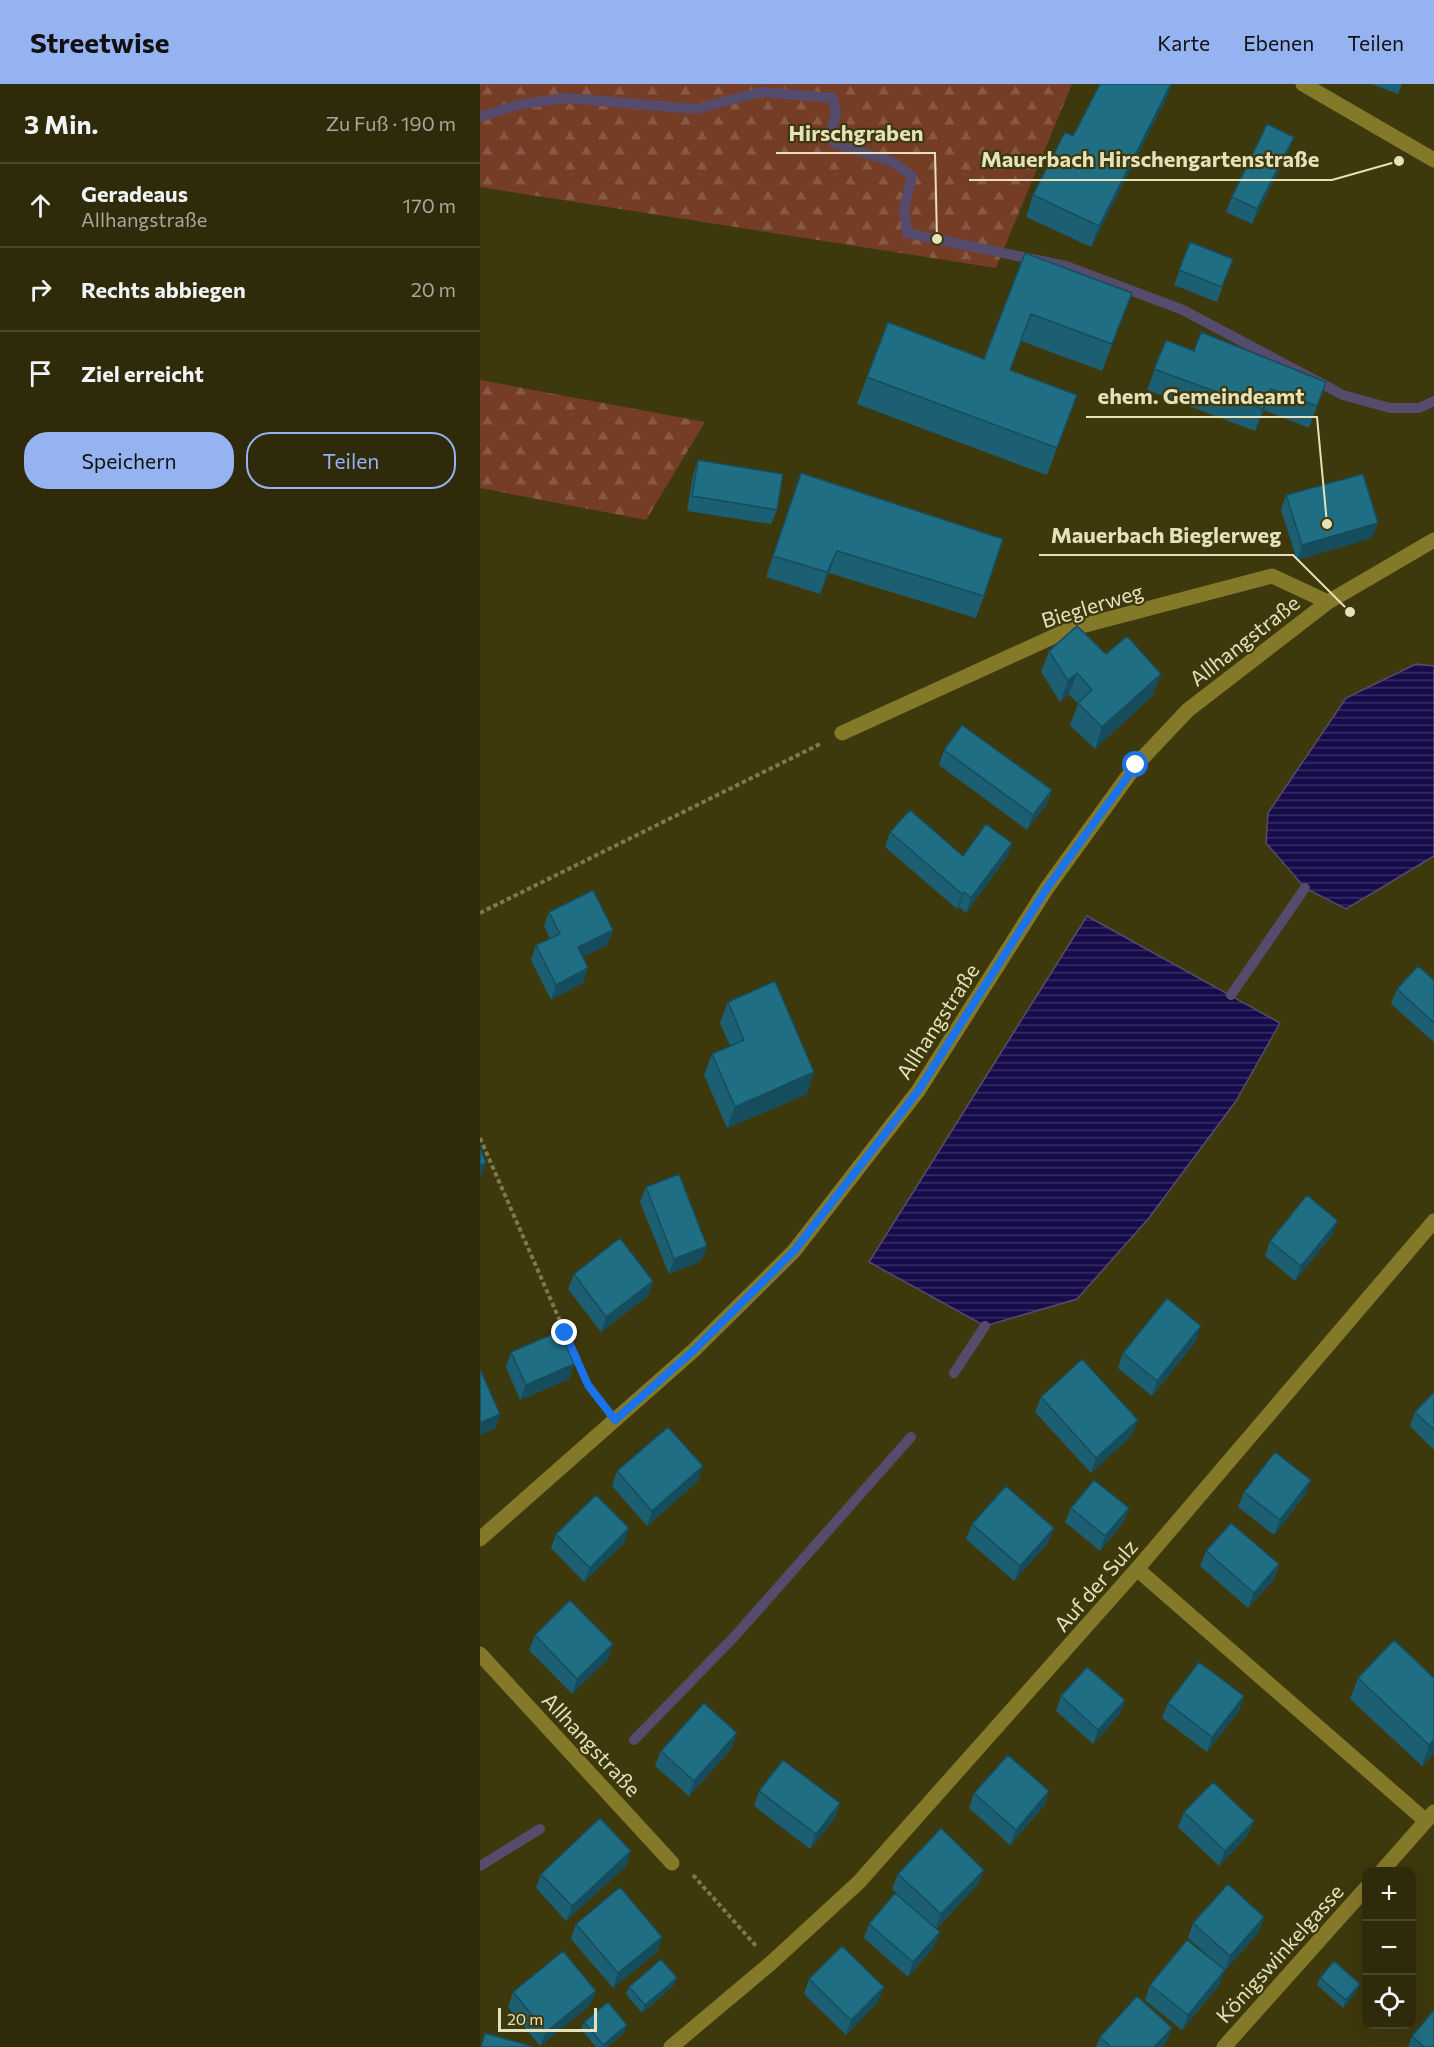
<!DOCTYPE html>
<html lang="de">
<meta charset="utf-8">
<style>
:root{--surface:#2e2a0a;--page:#363213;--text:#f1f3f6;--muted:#a7a79c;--line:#49462b;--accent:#95b2f1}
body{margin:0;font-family:Commissioner,sans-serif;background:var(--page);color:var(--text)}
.controls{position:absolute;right:18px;bottom:18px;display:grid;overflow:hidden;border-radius:12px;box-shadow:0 6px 24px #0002}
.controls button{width:54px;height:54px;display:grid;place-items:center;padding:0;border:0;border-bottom:2px solid var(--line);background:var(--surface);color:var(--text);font:30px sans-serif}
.scale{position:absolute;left:18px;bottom:15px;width:99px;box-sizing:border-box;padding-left:6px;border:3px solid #e5e1bb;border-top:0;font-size:16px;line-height:21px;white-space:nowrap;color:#e5e1bb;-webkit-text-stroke:4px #3e380d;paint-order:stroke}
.stop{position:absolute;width:18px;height:18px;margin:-14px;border:4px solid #1a73e8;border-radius:50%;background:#fff}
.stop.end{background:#1a73e8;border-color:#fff;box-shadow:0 2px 6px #0008}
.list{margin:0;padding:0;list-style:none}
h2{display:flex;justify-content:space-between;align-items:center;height:78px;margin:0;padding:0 24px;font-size:26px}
h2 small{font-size:20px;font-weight:400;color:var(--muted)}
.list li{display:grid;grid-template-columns:39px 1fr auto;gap:18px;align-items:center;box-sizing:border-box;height:84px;padding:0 24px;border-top:2px solid var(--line)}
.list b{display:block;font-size:22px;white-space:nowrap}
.list p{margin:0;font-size:20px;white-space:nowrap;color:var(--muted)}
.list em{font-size:20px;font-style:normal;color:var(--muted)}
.actions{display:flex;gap:12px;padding:18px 24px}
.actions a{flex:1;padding:14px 0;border:2px solid var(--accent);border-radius:24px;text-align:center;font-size:21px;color:var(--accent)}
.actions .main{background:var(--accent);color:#111}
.icon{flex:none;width:33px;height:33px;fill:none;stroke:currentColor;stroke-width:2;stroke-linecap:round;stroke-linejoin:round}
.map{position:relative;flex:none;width:954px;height:1963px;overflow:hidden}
header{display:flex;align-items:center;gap:36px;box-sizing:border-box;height:84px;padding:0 30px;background:var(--accent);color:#111}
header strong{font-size:28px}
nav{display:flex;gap:33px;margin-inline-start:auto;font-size:21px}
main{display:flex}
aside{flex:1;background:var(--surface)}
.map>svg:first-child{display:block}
</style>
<header>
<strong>Streetwise</strong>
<nav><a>Karte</a><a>Ebenen</a><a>Teilen</a></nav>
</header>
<main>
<aside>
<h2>3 Min.<small>Zu Fuß · 190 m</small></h2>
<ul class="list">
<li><svg class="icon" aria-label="ahead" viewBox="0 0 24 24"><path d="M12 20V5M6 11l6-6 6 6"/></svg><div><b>Geradeaus</b><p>Allhangstraße</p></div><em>170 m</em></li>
<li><svg class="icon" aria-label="right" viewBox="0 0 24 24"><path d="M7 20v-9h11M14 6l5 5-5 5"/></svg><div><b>Rechts abbiegen</b></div><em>20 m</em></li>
<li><svg class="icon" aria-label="arrive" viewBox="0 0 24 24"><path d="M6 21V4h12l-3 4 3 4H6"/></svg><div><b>Ziel erreicht</b></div></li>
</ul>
<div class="actions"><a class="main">Speichern</a><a>Teilen</a></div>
</aside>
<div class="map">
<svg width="954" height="1963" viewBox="0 0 954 1963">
<defs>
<pattern id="forest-firs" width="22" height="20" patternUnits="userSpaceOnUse" patternTransform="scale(1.5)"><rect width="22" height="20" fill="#753c26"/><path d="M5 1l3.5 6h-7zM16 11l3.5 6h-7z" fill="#885844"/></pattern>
<pattern id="water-rules" width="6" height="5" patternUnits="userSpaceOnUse" patternTransform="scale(1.5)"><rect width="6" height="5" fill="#170c4b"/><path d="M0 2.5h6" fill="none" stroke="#392f63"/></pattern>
</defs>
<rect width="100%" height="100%" fill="#3e380d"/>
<path fill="url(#forest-firs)" d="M 0,0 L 592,0 L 516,184 L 0,103 Z
M 0,296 L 225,338 L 166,436 L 0,404 Z"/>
<path fill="url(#water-rules)" stroke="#554c6d" stroke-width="1.5" d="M 936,580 L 954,582 L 954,772 L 866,825 L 825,804 L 786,759 L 788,729 L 866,614 Z
M 607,832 L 800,939 L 756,1017 L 669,1134 L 597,1215 L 505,1242 L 389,1178 Z"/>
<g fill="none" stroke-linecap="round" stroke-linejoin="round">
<path stroke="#554c6d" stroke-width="10" d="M 0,33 L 37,21 L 86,14 L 216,25 L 281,8 L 353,14 L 356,31 L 350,49 L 354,59 L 413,78 L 432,92 L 424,125 L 427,149 L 586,182 L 703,226 L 863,311 L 910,324 L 939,324 L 954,317
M 751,911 L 825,804
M 474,1289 L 505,1242
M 154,1656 L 254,1553 L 431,1353
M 0,1782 L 60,1745"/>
<path stroke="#7e784f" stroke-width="4" stroke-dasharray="4.5 3" stroke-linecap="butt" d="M 0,829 L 340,660
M 0,1054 L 108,1301 L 120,1317
M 213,1791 L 276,1862"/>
<path stroke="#847929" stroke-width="15" d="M 823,0 L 954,76
M 362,649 L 590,545 L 792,492 L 848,518
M 0,1455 L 213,1267 L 314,1167 L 438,1007 L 567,804 L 656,681 L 708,626 L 848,518 L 954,456
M 657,1485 L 946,1737
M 0,1570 L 192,1779
M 901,1788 L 954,1728
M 191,1963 L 291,1879 L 379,1798 L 657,1485 L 954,1137
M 744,1963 L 886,1804"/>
</g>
<path fill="#1c5f72" d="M 891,0 L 922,0 L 918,10 Z
M 687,13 L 611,163 L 546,133 L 553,111 L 593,52 Z
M 814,53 L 808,68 L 772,140 L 746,128 L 752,113 Z
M 710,158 L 753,175 L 737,218 L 694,201 Z
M 545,169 L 652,209 L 622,287 L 541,257 L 530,286 L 597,311 L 567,391 L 377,320 L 408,238 L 504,275 Z
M 686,256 L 714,267 L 846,298 L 829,344 L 784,326 L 775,347 L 667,306 Z
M 218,376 L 297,426 L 291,440 L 207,427 L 213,391 Z
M 321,389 L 504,512 L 496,534 L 349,489 L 340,510 L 286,493 Z
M 806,411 L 892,454 L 817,476 L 801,426 Z
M 569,567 L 626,570 L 673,611 L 615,665 L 590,641 L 598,620 L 589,610 L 580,618 L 561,588 Z
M 464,666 L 572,706 L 566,721 L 547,746 L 459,681 Z
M 410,748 L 483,772 L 532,759 L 526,774 L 486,829 L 479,823 L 477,825 L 405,763 Z
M 69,828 L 133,846 L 127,861 L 103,873 L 108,884 L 103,899 L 71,916 L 51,876 L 56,861 L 70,855 L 64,842 Z
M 954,896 L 954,958 L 911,920 L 917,905 Z
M 248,918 L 327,1010 L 247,1044 L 224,991 L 232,970 L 250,962 L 240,939 Z
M 166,1103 L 227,1162 L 221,1177 L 189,1190 L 160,1118 Z
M 852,1151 L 815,1197 L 785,1172 L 790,1157 Z
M 94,1190 L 173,1197 L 168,1212 L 121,1248 L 88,1205 Z
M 716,1257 L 672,1312 L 638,1284 L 643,1269 Z
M 31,1268 L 94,1280 L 89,1295 L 40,1316 L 26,1283 Z
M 954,1308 L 954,1366 L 930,1342 L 935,1328 Z
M 561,1313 L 652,1351 L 611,1389 L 555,1328 Z
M 137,1387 L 218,1397 L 167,1442 L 132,1402 Z
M 764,1408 L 826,1410 L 794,1451 L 758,1423 Z
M 591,1424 L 649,1424 L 643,1439 L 620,1467 L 585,1438 Z
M 492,1440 L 574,1444 L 568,1459 L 534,1497 L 486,1455 Z
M 149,1444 L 144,1459 L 104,1498 L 71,1464 L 76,1450 Z
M 726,1467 L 799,1480 L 794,1495 L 768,1524 L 720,1482 Z
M 55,1551 L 128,1575 L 92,1610 L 49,1566 Z
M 878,1594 L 954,1594 L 954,1669 L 942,1682 L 870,1615 Z
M 581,1612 L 645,1616 L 639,1631 L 613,1660 L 576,1627 Z
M 764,1612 L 759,1627 L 727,1668 L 682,1634 L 688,1619 Z
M 252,1664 L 209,1712 L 175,1682 L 181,1667 Z
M 279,1707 L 360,1719 L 355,1734 L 330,1765 L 274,1722 Z
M 569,1707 L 564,1722 L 530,1761 L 489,1724 L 494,1709 Z
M 704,1728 L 774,1737 L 768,1751 L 739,1782 L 698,1743 Z
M 146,1782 L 86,1837 L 56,1804 L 61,1790 Z
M 504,1786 L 498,1800 L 456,1845 L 454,1863 L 428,1893 L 384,1854 L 389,1840 L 438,1830 L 412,1805 L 418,1790 Z
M 713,1839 L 779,1848 L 744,1887 L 739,1901 L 702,1946 L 665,1916 L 670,1901 L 740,1882 L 708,1854 Z
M 96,1840 L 182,1853 L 177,1868 L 133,1904 L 91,1855 Z
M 197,1894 L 194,1901 L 162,1929 L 146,1910 L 149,1903 Z
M 840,1894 L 880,1900 L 877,1907 L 863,1924 L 837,1901 Z
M 329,1895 L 398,1918 L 366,1951 L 324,1910 Z
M 33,1908 L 110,1921 L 60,1962 L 28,1923 Z
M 104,1938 L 144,1949 L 127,1963 L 116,1963 L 101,1945 Z
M 692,1944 L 686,1958 L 682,1963 L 616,1963 L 620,1953 Z
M 932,1952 L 954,1963 L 928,1963 Z"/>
<path fill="#164d5c" d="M 691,0 L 692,0 L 687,13 L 611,163 L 619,142 Z
M 814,53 L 808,68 L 772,140 L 777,125 Z
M 791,305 L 784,326 L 775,347 L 783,325 Z
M 898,439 L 892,454 L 817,476 L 822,461 Z
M 357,467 L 349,489 L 340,510 L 347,488 Z
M 597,589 L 589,610 L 580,618 L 588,597 Z
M 681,590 L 673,611 L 615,665 L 622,643 Z
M 572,706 L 566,721 L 547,746 L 553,731 Z
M 532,759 L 526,774 L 486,829 L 491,814 Z
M 484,808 L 479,823 L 477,825 L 482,810 Z
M 133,846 L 127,861 L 93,878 L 98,863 Z
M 108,884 L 103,899 L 71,916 L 76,901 Z
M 334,988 L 327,1010 L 247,1044 L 255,1023 Z
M 6,1079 L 0,1094 L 0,1081 Z
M 858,1137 L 852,1151 L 815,1197 L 821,1182 Z
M 227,1162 L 221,1177 L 189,1190 L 194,1175 Z
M 173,1197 L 168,1212 L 121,1248 L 126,1233 Z
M 721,1242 L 716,1257 L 672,1312 L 677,1297 Z
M 94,1280 L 89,1295 L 40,1316 L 46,1301 Z
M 20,1330 L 15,1345 L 0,1351 L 0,1339 Z
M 658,1336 L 652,1351 L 611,1389 L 616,1374 Z
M 223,1382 L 218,1397 L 167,1442 L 172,1427 Z
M 831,1396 L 826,1410 L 794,1451 L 800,1436 Z
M 649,1424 L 643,1439 L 620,1467 L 625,1452 Z
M 149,1444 L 144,1459 L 104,1498 L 110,1484 Z
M 574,1444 L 568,1459 L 534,1497 L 540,1482 Z
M 799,1480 L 794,1495 L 768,1524 L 774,1509 Z
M 133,1560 L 128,1575 L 92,1610 L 97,1595 Z
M 764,1612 L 759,1627 L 727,1668 L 732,1653 Z
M 645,1616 L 639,1631 L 613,1660 L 618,1646 Z
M 257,1649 L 252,1664 L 209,1712 L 214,1697 Z
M 954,1656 L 954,1669 L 942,1682 L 949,1661 Z
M 569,1707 L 564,1722 L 530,1761 L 536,1746 Z
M 360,1719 L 355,1734 L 330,1765 L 336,1750 Z
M 774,1737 L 768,1751 L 739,1782 L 745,1767 Z
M 151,1767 L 146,1782 L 86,1837 L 92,1822 Z
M 504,1786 L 498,1800 L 455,1845 L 461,1830 Z
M 784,1833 L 779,1848 L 745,1887 L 750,1872 Z
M 460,1848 L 454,1863 L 428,1893 L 433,1878 Z
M 182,1853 L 177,1868 L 133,1904 L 138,1889 Z
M 745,1886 L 739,1901 L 702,1946 L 708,1931 Z
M 197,1894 L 194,1901 L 162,1929 L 165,1921 Z
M 880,1900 L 877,1907 L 863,1924 L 866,1916 Z
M 404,1903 L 398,1918 L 366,1951 L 371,1936 Z
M 116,1907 L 110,1921 L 60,1962 L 66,1948 Z
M 147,1941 L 144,1949 L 127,1963 L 122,1963 L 123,1961 Z
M 692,1944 L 686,1958 L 682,1963 L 674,1963 Z"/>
<path fill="#206e84" stroke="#164d5c" stroke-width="1.5" d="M 620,0 L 691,0 L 619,142 L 553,111 L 585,48 L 593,52 Z
M 787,40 L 814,53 L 777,125 L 752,113 Z
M 710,158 L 753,175 L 742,203 L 699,186 Z
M 545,169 L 652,209 L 632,260 L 551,230 L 530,286 L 597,311 L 577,364 L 387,293 L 408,238 L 504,275 Z
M 721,248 L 846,298 L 837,322 L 791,305 L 783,325 L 674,285 L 686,256 L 714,267 Z
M 218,376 L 303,390 L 297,426 L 212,412 Z
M 321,389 L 523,455 L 504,512 L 357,467 L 347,488 L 293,472 Z
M 883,390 L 898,439 L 822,461 L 806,411 Z
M 597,542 L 626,570 L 647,552 L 681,590 L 622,643 L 598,619 L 612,606 L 597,589 L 588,597 L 569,567 Z
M 482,641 L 572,706 L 553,731 L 464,666 Z
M 430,726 L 483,772 L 506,740 L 532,759 L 491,814 L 484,808 L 482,810 L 410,748 Z
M 113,806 L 133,846 L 98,863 L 108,884 L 76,901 L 56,861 L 80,850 L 69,828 Z
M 938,882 L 954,896 L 954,939 L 917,905 Z
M 295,897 L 334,988 L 255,1023 L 232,970 L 264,956 L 248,918 Z
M 0,1063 L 6,1079 L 0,1081 Z
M 199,1090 L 227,1162 L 194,1175 L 166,1103 Z
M 827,1111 L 858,1137 L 821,1182 L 790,1157 Z
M 140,1154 L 173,1197 L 126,1233 L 94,1190 Z
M 687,1214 L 721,1242 L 677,1297 L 643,1269 Z
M 80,1247 L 94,1280 L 46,1301 L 31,1268 Z
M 602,1275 L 658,1336 L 616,1374 L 561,1313 Z
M 0,1285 L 20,1330 L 0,1339 Z
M 954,1308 L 954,1346 L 935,1328 Z
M 188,1343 L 223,1382 L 172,1427 L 137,1387 Z
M 795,1368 L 831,1396 L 800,1436 L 764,1408 Z
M 614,1396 L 649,1424 L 625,1452 L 591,1424 Z
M 526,1402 L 574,1444 L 540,1482 L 492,1440 Z
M 116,1411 L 149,1444 L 110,1484 L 76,1450 Z
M 751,1439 L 799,1480 L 774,1509 L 726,1467 Z
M 90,1516 L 133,1560 L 97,1595 L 55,1551 Z
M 914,1556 L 954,1594 L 954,1656 L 949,1661 L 878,1594 Z
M 719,1578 L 764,1612 L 732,1653 L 688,1619 Z
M 607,1583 L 645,1616 L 618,1646 L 581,1612 Z
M 224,1619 L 257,1649 L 214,1697 L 181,1667 Z
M 528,1671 L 569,1707 L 536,1746 L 494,1709 Z
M 303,1676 L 360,1719 L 336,1750 L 279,1707 Z
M 733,1698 L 774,1737 L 745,1767 L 704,1728 Z
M 120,1734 L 151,1767 L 92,1822 L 61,1790 Z
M 461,1744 L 504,1786 L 461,1830 L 418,1790 Z
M 748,1800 L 784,1833 L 750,1872 L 713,1839 Z
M 140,1803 L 182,1853 L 138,1889 L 96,1840 Z
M 415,1809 L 460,1848 L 433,1878 L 389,1840 Z
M 707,1856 L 745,1886 L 708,1931 L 670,1901 Z
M 362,1862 L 404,1903 L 371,1936 L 329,1895 Z
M 83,1867 L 116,1907 L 66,1948 L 33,1908 Z
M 181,1875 L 197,1894 L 165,1921 L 149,1903 Z
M 854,1877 L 880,1900 L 866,1916 L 840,1894 Z
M 657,1912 L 692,1944 L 674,1963 L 631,1963 L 620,1953 Z
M 128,1918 L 147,1941 L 123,1961 L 104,1938 Z
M 954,1926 L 954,1963 L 944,1963 L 932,1952 Z
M 5,1949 L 54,1963 L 1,1963 Z"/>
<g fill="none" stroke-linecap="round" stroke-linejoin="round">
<path stroke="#1a73e8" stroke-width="8" d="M 85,1249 L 108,1301 L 135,1336 L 213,1267 L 314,1167 L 438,1007 L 567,804 L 656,681"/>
</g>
<g text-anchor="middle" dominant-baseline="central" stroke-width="4.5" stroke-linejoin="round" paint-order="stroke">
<g font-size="21" fill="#e5e1bb" stroke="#3e380d">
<text transform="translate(612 521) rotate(-17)">Bieglerweg</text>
<text transform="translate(764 556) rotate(-38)">Allhangstraße</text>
<text transform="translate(457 937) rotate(-57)">Allhangstraße</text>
<text transform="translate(615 1501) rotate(-49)">Auf der Sulz</text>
<text transform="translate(112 1660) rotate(47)">Allhangstraße</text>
<text transform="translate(799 1869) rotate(-48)">Königswinkelgasse</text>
</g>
</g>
<path fill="none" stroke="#e5e1bb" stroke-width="2" d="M457 155L455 69H296M919 77L852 96H489M847 440L837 333H606M870 528L813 471H559"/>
<g fill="#e5e1bb" stroke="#3e380d" stroke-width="2">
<circle cx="457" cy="155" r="6"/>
<circle cx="919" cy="77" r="6"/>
<circle cx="847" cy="440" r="6"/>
<circle cx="870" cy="528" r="6"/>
</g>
<g font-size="22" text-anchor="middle" font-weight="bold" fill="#e5e1bb" stroke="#3e380d" stroke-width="4.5" stroke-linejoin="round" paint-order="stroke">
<text x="376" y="57">Hirschgraben</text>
<text x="670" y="83">Mauerbach Hirschengartenstraße</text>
<text x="721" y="320">ehem. Gemeindeamt</text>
<text x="686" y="459">Mauerbach Bieglerweg</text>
</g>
</svg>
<div class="controls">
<button>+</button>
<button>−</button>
<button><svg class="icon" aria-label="locate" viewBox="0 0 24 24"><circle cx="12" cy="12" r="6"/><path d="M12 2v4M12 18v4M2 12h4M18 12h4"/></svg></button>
</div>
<div class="scale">20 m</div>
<div class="stop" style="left:656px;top:681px"></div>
<div class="stop end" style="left:85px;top:1249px"></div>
</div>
</main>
